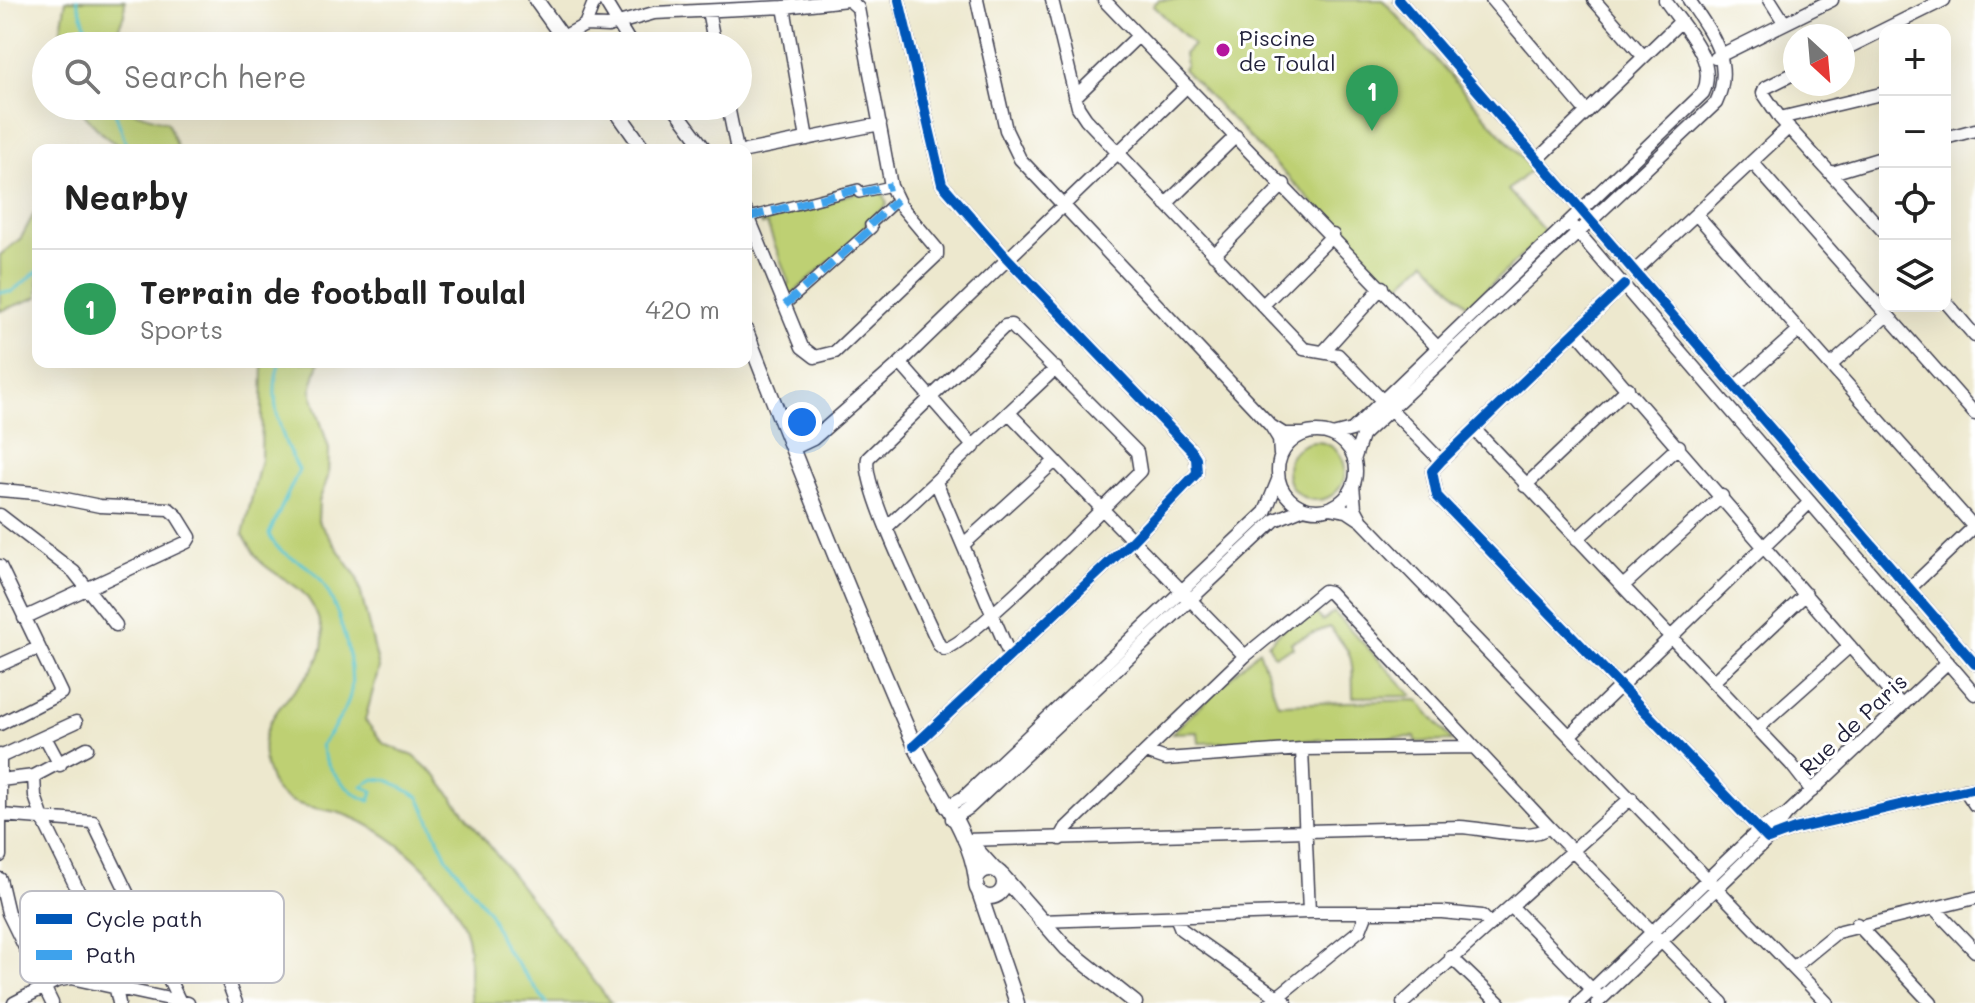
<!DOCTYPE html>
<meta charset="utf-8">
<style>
:root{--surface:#fff;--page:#f2f2f2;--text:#222;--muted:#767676;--line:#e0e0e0;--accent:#b5179e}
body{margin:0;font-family:Mali,sans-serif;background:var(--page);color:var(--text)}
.controls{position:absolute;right:24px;top:24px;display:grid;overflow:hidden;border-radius:16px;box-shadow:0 8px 32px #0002}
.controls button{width:72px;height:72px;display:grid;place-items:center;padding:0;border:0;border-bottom:2px solid var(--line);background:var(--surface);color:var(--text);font:40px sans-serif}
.compass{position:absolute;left:1783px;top:24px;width:72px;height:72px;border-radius:50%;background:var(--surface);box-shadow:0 8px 32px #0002;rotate:154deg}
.you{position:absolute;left:802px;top:422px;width:28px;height:28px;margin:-20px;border:6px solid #fff;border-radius:50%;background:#1a73e8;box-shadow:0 0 0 12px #1a73e833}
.badge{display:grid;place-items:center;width:52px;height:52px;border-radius:50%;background:var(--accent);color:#fff;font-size:26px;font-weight:700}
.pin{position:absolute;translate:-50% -66px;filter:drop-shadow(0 2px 4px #0008)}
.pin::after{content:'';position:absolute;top:42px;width:28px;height:24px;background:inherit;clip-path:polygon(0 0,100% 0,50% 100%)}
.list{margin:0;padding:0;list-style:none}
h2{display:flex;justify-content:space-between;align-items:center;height:104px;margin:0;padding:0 32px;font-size:34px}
h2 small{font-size:26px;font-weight:400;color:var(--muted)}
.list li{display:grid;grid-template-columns:52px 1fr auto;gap:24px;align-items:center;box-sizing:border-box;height:120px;padding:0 32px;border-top:2px solid var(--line)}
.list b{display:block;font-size:30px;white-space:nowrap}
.list p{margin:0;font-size:26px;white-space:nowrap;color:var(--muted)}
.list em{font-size:26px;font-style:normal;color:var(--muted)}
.icon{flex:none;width:44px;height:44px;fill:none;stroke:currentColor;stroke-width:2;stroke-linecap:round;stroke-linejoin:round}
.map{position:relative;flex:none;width:1975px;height:1003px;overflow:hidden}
.search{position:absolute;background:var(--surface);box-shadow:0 8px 32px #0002;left:32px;top:32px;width:720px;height:88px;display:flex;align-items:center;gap:20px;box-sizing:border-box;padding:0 28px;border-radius:44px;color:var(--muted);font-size:30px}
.panel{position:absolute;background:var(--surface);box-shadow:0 8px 32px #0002;left:32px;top:144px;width:720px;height:224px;border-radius:16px}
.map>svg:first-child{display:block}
</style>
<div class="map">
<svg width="1975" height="1003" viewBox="0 0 1975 1003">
<rect width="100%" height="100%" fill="#fff"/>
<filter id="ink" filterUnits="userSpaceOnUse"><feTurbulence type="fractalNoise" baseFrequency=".0125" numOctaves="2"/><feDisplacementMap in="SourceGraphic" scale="16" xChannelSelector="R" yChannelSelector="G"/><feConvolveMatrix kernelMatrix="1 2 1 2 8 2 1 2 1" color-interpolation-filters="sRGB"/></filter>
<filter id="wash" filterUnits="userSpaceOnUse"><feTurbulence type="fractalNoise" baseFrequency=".006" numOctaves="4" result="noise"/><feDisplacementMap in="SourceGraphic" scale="32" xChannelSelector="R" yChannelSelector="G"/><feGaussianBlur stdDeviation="1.8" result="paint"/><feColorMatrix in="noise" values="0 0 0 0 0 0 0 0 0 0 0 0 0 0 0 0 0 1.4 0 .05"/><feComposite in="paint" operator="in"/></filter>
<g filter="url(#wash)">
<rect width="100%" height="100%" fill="#ede8ce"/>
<path fill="#bed073" stroke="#707957" stroke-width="2" d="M 66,0 L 125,0 L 124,15 L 111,46 L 58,46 Z
M 1159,0 L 1383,0 L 1532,169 L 1508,190 L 1546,233 L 1468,306 L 1426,261 L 1396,288 L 1183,69 L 1186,65 L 1184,54 L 1193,45 L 1153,5 Z
M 77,106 L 130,106 L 134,112 L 167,122 L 178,150 C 118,150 117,153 77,106 Z
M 883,191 L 887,205 L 865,224 L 868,227 L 790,296 L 786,285 L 789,283 L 767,224 L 762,225 L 759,218 L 856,193 Z
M 38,206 L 38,297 L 0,311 L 0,255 L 21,238 Z
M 263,362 L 319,362 L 311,391 L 329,449 L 328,477 L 319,501 L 318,521 L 357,577 L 379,668 L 365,720 L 384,744 L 414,756 L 436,776 L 611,1003 L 472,1003 C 466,982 472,958 467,937 C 454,884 387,825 336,812 C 317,807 289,807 275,789 C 272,785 270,777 268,772 C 241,702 341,682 320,623 C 306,583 291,587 263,564 C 255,558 249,543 243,534 L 261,459 Z
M1287 471a29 29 0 1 1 58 0a29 29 0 1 1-58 0Z
M 1308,605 L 1323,621 L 1334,612 L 1413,696 L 1353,697 C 1352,656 1355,656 1329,627 L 1291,642 L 1293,648 L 1274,655 L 1268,644 Z
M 1259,650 L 1278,704 L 1418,700 L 1452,741 L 1416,742 L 1415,737 L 1199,743 L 1198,732 L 1172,733 Z"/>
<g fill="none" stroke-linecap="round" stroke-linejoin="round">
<path stroke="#57c4cd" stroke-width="3" d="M 77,0 L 92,46
M 113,106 L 128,150
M 0,292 L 11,292 L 38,271
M 280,362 C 267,398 281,439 299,470 L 269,534 C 278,557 299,557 315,573 C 336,595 355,659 351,691 C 348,709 332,731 321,745 C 325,768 348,794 370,801 L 373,791 L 362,786 L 374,779 L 388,780 L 419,797 L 447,858 L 489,912 L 504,947 L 547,1003"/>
</g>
</g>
<g filter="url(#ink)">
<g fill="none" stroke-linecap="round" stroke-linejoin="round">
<g stroke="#404051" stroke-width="12">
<path id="pedestrian" d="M 749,217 L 858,189 L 859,193 L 891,186
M 785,305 L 872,228 L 870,225 L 897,200"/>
</g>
<g stroke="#404051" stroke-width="15">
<path id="minor" d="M 604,0 L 632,46
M 899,0 L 942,184 L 1006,257 L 1191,450 L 1196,458 L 1197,473 L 1131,542 L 914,746
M 977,0 L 1006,130 L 1020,159 L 1271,426
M 1052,0 L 1078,107 L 1086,119 L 1304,349 L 1338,355 L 1441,461
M 1104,0 L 1438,348
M 1399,0 L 1975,664
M 1492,0 L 1586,111
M 1594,0 L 1643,56
M 1770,0 L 1784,22
M 784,7 L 807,139
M 708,11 L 715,46
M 585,25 L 595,0
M 563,37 L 585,25 L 608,26 L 654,13 L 784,7 L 847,0
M 1843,50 L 1944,0
M 1715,58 L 1832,0
M 1795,73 L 1765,88 L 1763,93 L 1780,118 L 1885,233
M 1075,97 L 1138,36
M 673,106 L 706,150
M 728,106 L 737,150
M 1780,118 L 1885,93
M 1945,138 L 1975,130
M 746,151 L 880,124
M 1539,158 L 1680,22
M 1752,162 L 1975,414
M 1832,173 L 1885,157
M 1166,204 L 1236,136
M 746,211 L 802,347 L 815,357 L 835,352 L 937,255 L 937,249 L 900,205 L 891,186 L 858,8 L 849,0
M 1696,214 L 1974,527
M 1569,222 L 1975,694
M 1214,255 L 1284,184
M 1636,270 L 1789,127
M 1624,285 L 1441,461 L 1432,471 L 1437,496 L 1768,839 L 1795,829 L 1975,788
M 1945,301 L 1975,336
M 1263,305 L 1333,235
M 1011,325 L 1137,452 L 1140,471 C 1114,497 966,648 944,649 L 939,645 C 925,613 860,484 868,458 L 1005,326 Z
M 1577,332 L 1901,705
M 1324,351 L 1382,287
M 900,363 L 974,447
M 1831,365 L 1886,316
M 1736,386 L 1798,331
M 1010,414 L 1245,656
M 1475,430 L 1791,764 L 1812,791
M1278 471a39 39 0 1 1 78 0a39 39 0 1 1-78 0Z
M 1332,435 L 1352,430 L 1703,93 C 1719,60 1682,26 1665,0
M 792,449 L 813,439 L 900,363 L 1187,86
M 1280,455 L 1279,439 L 1271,426 L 1284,434 L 1303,434
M 1354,460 L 1362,436 L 1716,103 C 1735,62 1711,33 1689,0
M 936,482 L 1010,656
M 1525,486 L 1628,388
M 0,490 L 36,493 L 100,506 L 169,509 L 177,516 L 190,537 L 187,542 L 24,618
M 1330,508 L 1347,511 L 1362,521 L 1355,508 L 1353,485
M 0,515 L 74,572 L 116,625
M 1362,521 L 1827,1003
M 887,527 L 1056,368
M 1577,539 L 1679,446
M 964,544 L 1054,462
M 0,566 L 61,693 L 0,724
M 1623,586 L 1722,496
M 1910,588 L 1975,526
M 0,665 L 38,648
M 1713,682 L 1806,594
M 1757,729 L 1850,646
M 1571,734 L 1810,502
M 45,737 L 60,765
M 1302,749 L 1309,912
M 1146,752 L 1166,759 L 1302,749 L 1474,747
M 0,755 L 0,856
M 0,757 L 76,722
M 34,776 L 35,796 L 43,819 L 125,987
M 0,780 L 34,776 L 87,748
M 1965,790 L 1975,805
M 946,807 L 964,797 L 1265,512 L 1278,480
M 1,815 L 93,822 L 179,1000
M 952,819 L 969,808 L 1275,520 L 1304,508
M 1060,839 L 1066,828 L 1245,656 L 1324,591 L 1329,592 L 1549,827 L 1722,1003
M 964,840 L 1460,827 C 1485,828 1532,842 1549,827
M 0,879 L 8,913 L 52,1003
M 1511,906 L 1598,996
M 1934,908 L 1975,951
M 1177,919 L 1181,929 L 1286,1003
M 1040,921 L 1309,912 L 1442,912 L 1482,916 L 1489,923
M 1857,924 L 1931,1003
M 212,940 L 236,1003
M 1451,957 L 1499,1003
M 1793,968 L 1837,932 L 1975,898
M 115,985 L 119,1003
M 14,1003 L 56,981 L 71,978 L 188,1003
M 1270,1003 L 1360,930 L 1367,912
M 1403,1003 L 1631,798
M 1578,1003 L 1759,830 L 1783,816
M 1597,1003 L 1768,839 L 1786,815 L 1948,662"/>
</g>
<g stroke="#404051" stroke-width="17">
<path id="tertiary" d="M 536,0 L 569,46
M 613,106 L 644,150
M 746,331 C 799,467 853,603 911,737 C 930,783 970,829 976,879
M 967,844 L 974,847 L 994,869
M976 883a14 14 0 1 1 28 0a14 14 0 1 1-28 0Z
M 1002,875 L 1066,948 L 1135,1003
M 979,892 L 1017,1003"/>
</g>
<use href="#pedestrian" stroke="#fff" stroke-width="9"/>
<use href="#minor" stroke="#fff" stroke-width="12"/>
<use href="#tertiary" stroke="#fff" stroke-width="14"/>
<path stroke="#3ea2ec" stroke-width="8" stroke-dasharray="16 8" stroke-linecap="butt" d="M 749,217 L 858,189 L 859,193 L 891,186
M 785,305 L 872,228 L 870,225 L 897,200"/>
<g stroke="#fff" stroke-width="15">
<path id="cycleway" d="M 899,0 L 942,184 L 1006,257 L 1191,450 L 1196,458 L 1197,473 L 1131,542 L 914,746
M 1399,0 L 1975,664
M 1624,285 L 1441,461 L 1432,471 L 1437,496 L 1768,839 L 1795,829 L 1975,788"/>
</g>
<use href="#cycleway" stroke="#0057b8" stroke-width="10"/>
</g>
</g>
<circle fill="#b5179e" stroke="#fff" stroke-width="3" cx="1223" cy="50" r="8"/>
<g text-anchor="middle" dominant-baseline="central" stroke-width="6" stroke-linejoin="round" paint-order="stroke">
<g font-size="22" fill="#22223b" stroke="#fff" text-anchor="start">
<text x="1239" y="37">Piscine<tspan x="1239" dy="25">de Toulal</tspan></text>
</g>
<g font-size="22" fill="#22223b" stroke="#fff">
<text transform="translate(1853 724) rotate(-43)">Rue de Paris</text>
</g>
</g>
<rect x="20" y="891" width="264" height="92" rx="12" fill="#fff" stroke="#bdbdc4" stroke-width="2"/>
<rect x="36" y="914" width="36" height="10" fill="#0057b8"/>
<rect x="36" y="950" width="36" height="10" fill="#3ea2ec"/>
<g font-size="22" fill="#22223b">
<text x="86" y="927">Cycle path</text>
<text x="86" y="963">Path</text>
</g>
</svg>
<div class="controls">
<button>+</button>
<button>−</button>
<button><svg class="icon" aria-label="locate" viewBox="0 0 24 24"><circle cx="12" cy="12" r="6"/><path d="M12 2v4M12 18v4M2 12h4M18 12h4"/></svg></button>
<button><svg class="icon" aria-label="layers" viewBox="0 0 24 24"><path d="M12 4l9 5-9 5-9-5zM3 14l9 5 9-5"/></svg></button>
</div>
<svg class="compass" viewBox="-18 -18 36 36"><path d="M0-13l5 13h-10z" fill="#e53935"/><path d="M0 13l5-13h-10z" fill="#767676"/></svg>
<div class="you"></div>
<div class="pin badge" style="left:1372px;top:131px;background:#2e9e5b">1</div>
<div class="search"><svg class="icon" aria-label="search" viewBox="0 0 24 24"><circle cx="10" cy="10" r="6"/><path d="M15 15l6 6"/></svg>Search here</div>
<section class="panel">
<h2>Nearby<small></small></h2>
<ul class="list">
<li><span class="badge" style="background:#2e9e5b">1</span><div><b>Terrain de football Toulal</b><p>Sports</p></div><em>420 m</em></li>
</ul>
</section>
</div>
